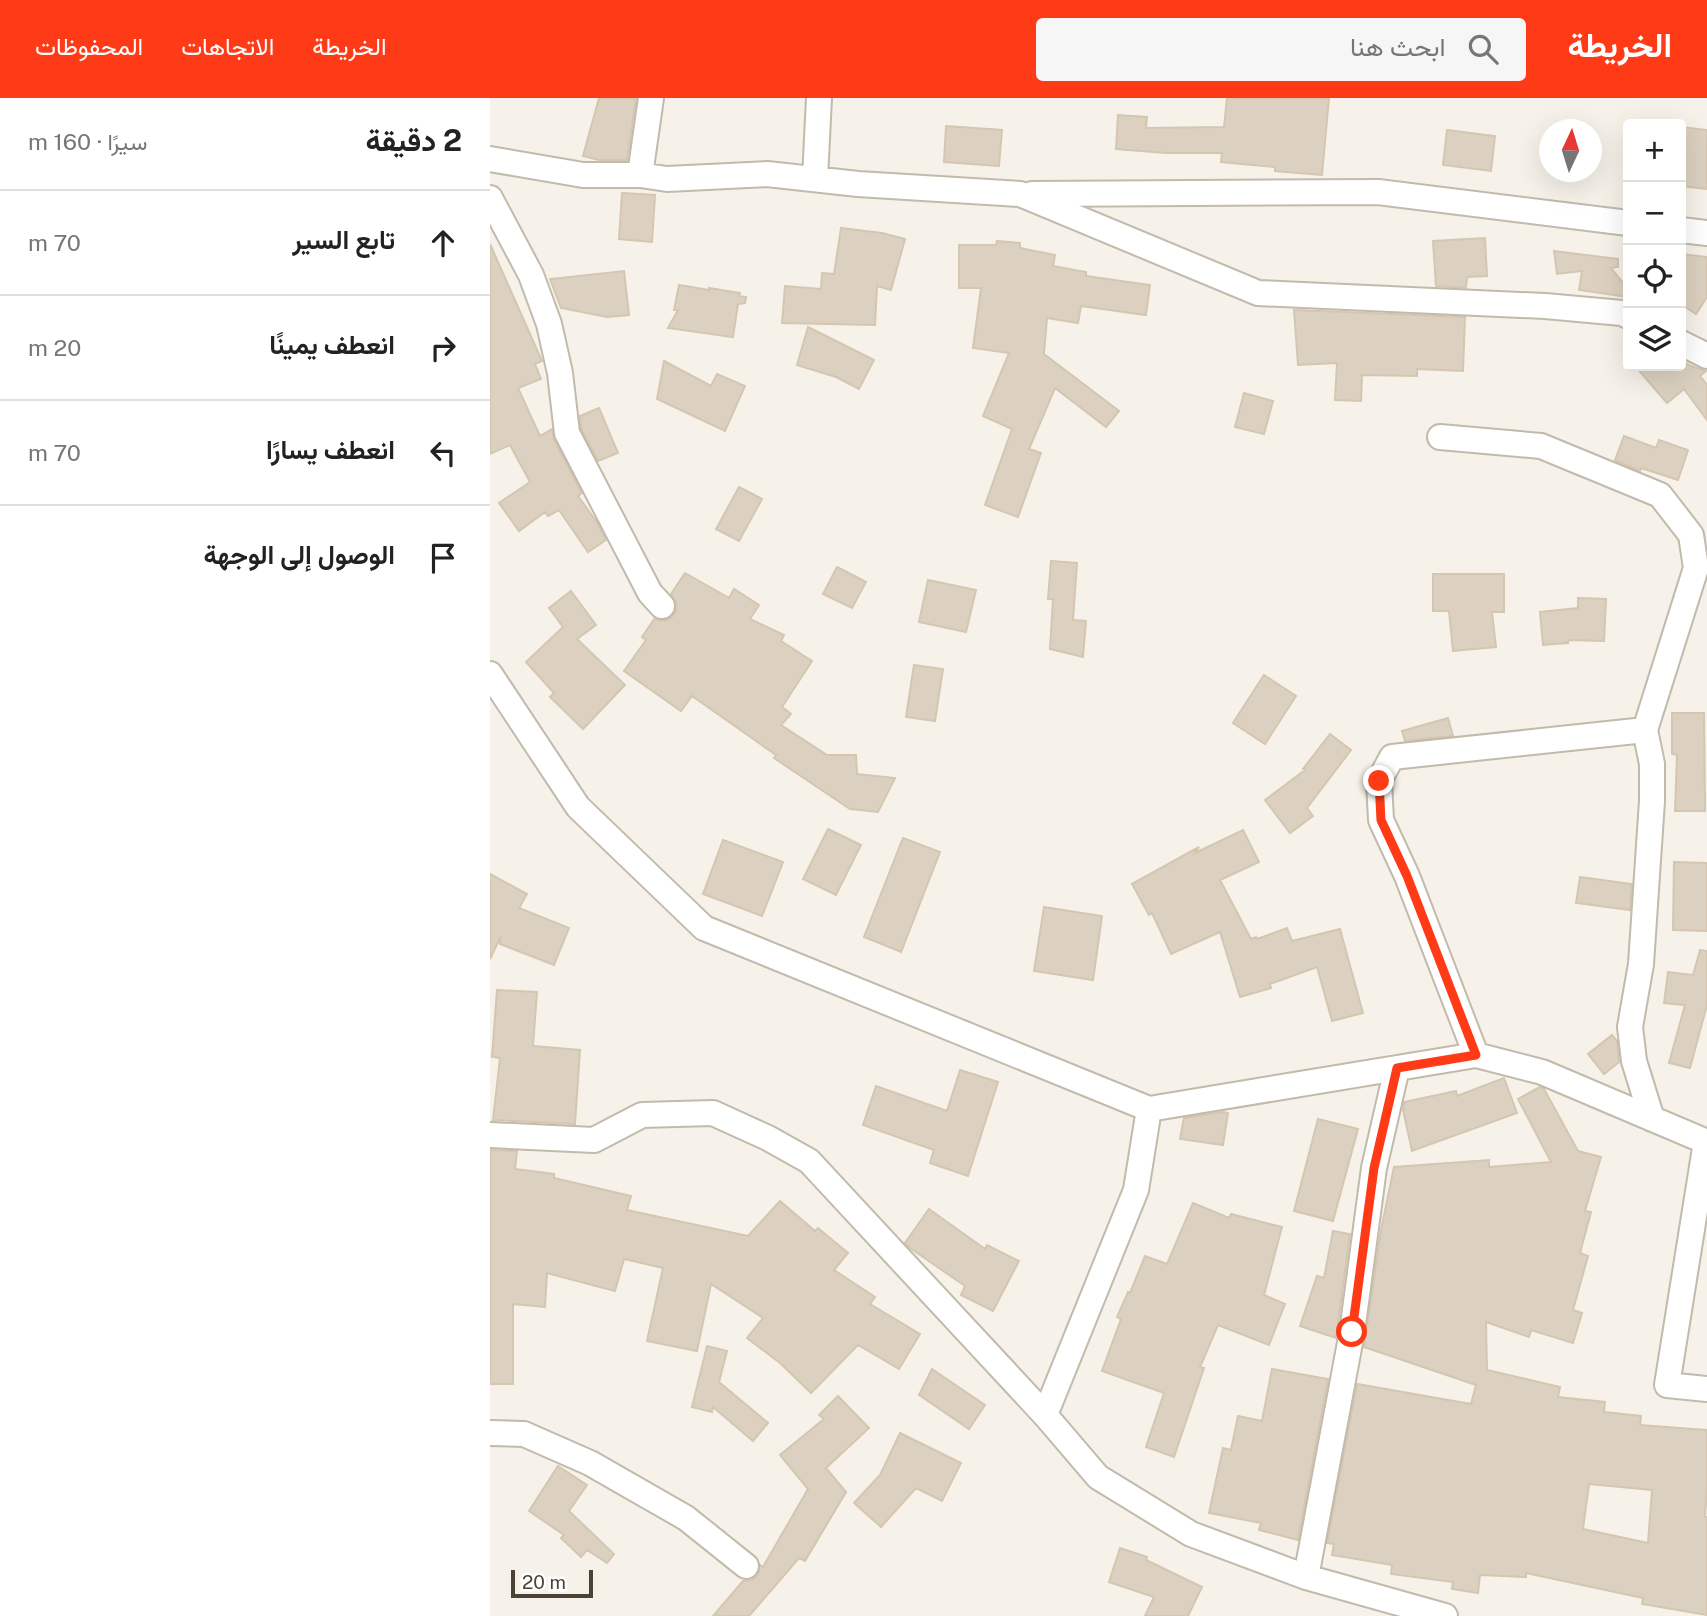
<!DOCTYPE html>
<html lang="ar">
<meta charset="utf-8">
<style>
:root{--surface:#fff;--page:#f6f6f6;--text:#222;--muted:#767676;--line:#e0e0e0;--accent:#ff3b17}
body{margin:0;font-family:"Public Sans",Vazirmatn,sans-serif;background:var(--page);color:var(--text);direction:rtl}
.controls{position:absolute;right:21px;top:21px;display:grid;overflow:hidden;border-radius:7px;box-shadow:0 7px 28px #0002}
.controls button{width:63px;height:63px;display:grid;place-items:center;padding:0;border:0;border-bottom:2px solid var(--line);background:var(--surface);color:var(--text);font:35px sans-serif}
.compass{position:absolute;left:1049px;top:21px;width:63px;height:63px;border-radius:50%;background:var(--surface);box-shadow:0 7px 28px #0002;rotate:4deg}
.scale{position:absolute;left:21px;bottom:18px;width:82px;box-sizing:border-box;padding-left:7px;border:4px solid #4a4336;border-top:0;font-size:19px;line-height:24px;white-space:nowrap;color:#4a4336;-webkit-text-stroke:5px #fff;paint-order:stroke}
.stop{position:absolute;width:21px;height:21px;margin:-16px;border:5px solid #ff3b17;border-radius:50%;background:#fff}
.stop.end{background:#ff3b17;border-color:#fff;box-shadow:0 2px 7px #0008}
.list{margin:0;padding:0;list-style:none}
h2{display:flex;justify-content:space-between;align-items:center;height:91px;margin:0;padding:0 28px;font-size:30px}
h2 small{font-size:23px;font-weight:400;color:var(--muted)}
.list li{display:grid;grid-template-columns:46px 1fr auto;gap:21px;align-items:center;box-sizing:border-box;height:105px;padding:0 28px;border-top:2px solid var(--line)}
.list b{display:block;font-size:26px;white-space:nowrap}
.list em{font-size:23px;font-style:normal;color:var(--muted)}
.icon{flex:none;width:38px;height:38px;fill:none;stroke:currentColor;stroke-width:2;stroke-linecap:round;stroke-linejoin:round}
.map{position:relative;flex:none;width:1217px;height:1518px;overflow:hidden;direction:ltr}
header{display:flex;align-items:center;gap:42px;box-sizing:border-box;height:98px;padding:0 35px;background:var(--accent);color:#fff}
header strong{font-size:33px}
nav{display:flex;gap:38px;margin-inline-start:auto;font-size:24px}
.search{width:490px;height:63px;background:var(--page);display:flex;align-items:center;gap:18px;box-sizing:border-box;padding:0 24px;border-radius:7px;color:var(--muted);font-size:26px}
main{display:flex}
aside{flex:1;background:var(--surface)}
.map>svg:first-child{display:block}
</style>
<header>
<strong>الخريطة</strong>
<div class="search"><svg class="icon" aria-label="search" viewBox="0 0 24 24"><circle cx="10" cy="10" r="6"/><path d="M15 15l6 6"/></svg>ابحث هنا</div>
<nav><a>الخريطة</a><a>الاتجاهات</a><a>المحفوظات</a></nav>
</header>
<main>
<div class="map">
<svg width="1217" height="1518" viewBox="0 0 1217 1518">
<rect width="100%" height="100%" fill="#f6f2e9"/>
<path fill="#dcd1c0" stroke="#d4c6b0" stroke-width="2" fill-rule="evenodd" d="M 109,0 L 146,0 L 137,62 L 109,62 L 93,58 Z
M 737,0 L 839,0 L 832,77 L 785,73 L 785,69 L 731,64 L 732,55 L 676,55 L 626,51 L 628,17 L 657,19 L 656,30 L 734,29 Z
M 456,28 L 512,32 L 509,68 L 454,64 Z
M 1191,29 L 1217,32 L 1217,91 L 1191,88 Z
M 957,32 L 1005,38 L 1001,73 L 953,67 Z
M 132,95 L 165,97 L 162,144 L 129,141 Z
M 351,130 L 392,135 L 415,141 L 401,192 L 387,188 L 385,227 L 292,225 L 295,188 L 331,191 L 332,175 L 344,176 Z
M 995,140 L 997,178 L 977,179 L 976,190 L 946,188 L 943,143 Z
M 507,143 L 530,145 L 530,150 L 565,157 L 563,168 L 596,174 L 596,178 L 660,187 L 656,217 L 591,208 L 588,225 L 557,220 L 554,256 L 629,313 L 616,329 L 565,290 L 539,351 L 551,355 L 528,419 L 495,407 L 522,331 L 493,318 L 519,255 L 483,250 L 491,190 L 469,190 L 469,147 L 506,147 Z
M 0,146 L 52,263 L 45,266 L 51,281 L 28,290 L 50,338 L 62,331 L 64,342 L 92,395 L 88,398 L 106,423 L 116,442 L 98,454 L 69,412 L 58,418 L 55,414 L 29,433 L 9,405 L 40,384 L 20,347 L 0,356 Z
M 1064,153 L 1128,161 L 1128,169 L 1121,170 L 1138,191 L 1138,199 L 1089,192 L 1092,173 L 1067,176 Z
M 1191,156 L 1217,159 L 1217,199 L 1206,216 L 1191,206 Z
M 134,173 L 139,217 L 117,219 L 71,210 L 60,181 Z
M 189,187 L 219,192 L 219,190 L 250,195 L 249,198 L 256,199 L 255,205 L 248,206 L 243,239 L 178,230 L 188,212 L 184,212 Z
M 804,212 L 975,219 L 973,273 L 927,271 L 927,278 L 872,277 L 871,303 L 845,302 L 847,265 L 808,267 Z
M 318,229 L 384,262 L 369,291 L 346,279 L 307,267 Z
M 1191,262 L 1201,268 L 1216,273 L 1210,278 L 1217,287 L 1217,322 L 1194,291 L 1177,305 L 1145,268 L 1191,268 Z
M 174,263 L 221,288 L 227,276 L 255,288 L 235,333 L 167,301 Z
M 754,295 L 783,303 L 774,336 L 745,329 Z
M 109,310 L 128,355 L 108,363 L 91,331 L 90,318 Z
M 1134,338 L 1166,350 L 1169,342 L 1198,352 L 1188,382 L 1151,370 L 1150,373 L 1125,362 Z
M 249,389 L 272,401 L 249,443 L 226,431 Z
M 561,463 L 587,465 L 583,522 L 596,523 L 593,559 L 560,551 L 563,501 L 558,501 Z
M 347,469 L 376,484 L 362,510 L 333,496 Z
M 195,475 L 239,500 L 244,491 L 269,507 L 260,521 L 294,537 L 291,543 L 322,563 L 292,609 L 301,616 L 291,627 L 337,657 L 366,657 L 367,676 L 405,680 L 388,714 L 360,711 L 284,660 L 286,657 L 202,598 L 191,613 L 134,573 L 156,542 L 152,539 L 165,520 L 168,522 L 176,522 L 182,519 L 186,513 L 186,504 L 181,496 Z
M 943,476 L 1014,476 L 1014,514 L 1002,514 L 1006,549 L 963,553 L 959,513 L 943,513 Z
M 438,482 L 486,492 L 476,534 L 429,524 Z
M 81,493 L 106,527 L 87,541 L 135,587 L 93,631 L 60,599 L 64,595 L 36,564 L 73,529 L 59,510 Z
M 1088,500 L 1116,501 L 1114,543 L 1078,542 L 1078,545 L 1053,547 L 1050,514 L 1088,510 Z
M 424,567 L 453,571 L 445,623 L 416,619 Z
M 774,577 L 806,598 L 775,646 L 743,625 Z
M 1182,615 L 1214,615 L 1215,713 L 1185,713 L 1187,657 L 1182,656 Z
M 958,620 L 963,638 L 915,643 L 912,633 Z
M 840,636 L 861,652 L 817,710 L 823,718 L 800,735 L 775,702 L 815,672 L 813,671 Z
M 338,731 L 371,747 L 346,797 L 313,781 Z
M 753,732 L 769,764 L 730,782 L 761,841 L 766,839 L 767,841 L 797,830 L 802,843 L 850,831 L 873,915 L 842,923 L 827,869 L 780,886 L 781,890 L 750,899 L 730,834 L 681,856 L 662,815 L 659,817 L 642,786 L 709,749 L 705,755 Z
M 413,740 L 450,754 L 411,854 L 374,839 Z
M 233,742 L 293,764 L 272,818 L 213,796 Z
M 1184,764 L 1217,765 L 1217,833 L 1183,832 Z
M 0,776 L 37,796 L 29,810 L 79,830 L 64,867 L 10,846 L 11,838 L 0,861 Z
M 1090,779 L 1142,786 L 1140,812 L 1086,805 Z
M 554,809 L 612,818 L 603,882 L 544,873 Z
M 1210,852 L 1217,853 L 1217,907 L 1200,970 L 1179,965 L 1195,907 L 1174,905 L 1178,874 L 1203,877 Z
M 7,892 L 47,894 L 43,948 L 90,952 L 85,1026 L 3,1022 L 10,960 L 2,959 Z
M 1122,937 L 1127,943 L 1129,964 L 1114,976 L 1098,956 Z
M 470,972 L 508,984 L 478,1078 L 440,1065 L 444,1052 L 373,1027 L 386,988 L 457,1013 Z
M 1014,980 L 1027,1015 L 922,1053 L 913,1012 L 914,1004 L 966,993 L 967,998 Z
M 1050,989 L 1054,991 L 1088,1053 L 1111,1059 L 1095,1113 L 1101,1114 L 1090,1155 L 1098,1158 L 1083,1212 L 1092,1215 L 1083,1245 L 1041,1232 L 1039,1239 L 996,1224 L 997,1272 L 1070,1289 L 1068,1299 L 1115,1304 L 1114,1314 L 1151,1318 L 1150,1327 L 1217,1332 L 1217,1391 L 1215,1419 L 1217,1419 L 1217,1517 L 1152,1506 L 1153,1500 L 1036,1475 L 1036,1479 L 990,1477 L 988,1495 L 962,1491 L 963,1484 L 901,1476 L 902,1467 L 842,1457 L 844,1446 L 837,1445 L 867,1286 L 981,1306 L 986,1287 L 874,1249 L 891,1132 L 904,1069 L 999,1062 L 999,1069 L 1061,1064 L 1028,1001 ZM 1099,1386 L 1162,1392 L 1158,1445 L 1093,1431 Z
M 733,1014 L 738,1015 L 733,1047 L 690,1041 L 694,1020 Z
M 828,1021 L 868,1031 L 843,1123 L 804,1113 Z
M 0,1052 L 27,1053 L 25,1071 L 64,1076 L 64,1080 L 141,1098 L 137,1112 L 258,1138 L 290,1103 L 325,1133 L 328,1130 L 358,1155 L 344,1172 L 385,1199 L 380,1206 L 430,1236 L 409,1271 L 368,1247 L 321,1295 L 290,1265 L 257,1240 L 273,1220 L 221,1186 L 207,1253 L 157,1243 L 173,1170 L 134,1161 L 125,1193 L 57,1175 L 55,1209 L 23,1206 L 23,1286 L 0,1286 Z
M 703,1105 L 739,1120 L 741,1116 L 792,1129 L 774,1197 L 795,1206 L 779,1247 L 728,1227 L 710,1269 L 714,1270 L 684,1359 L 656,1349 L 674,1295 L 612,1273 L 631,1221 L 627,1219 L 638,1194 L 640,1195 L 655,1158 L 677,1166 Z
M 439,1111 L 495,1151 L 497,1147 L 529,1163 L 503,1213 L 471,1197 L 475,1188 L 420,1150 L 415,1145 Z
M 843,1133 L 860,1136 L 846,1240 L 810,1228 L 827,1178 L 834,1180 Z
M 217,1248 L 237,1253 L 229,1284 L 278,1325 L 263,1343 L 223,1309 L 222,1314 L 202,1309 Z
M 442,1271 L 495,1307 L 479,1331 L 429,1297 Z
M 782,1271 L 838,1281 L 808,1442 L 769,1432 L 771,1425 L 719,1415 L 733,1350 L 741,1352 L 748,1318 L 772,1323 Z
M 348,1298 L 379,1330 L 336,1370 L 356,1394 L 315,1463 L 309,1460 L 259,1518 L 223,1518 L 253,1483 L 262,1482 L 268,1477 L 270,1467 L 273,1469 L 318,1391 L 290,1357 L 334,1321 L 329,1317 Z
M 410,1335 L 471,1365 L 452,1403 L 426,1390 L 391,1429 L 364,1405 L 390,1377 Z
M 68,1368 L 97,1387 L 79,1413 L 124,1456 L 117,1465 L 97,1452 L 91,1459 L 71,1440 L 74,1437 L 39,1413 Z
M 630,1450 L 657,1459 L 656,1462 L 712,1489 L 698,1518 L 655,1518 L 664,1499 L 619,1484 Z"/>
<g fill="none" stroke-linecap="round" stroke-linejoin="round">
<g stroke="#c2baab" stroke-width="28">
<path id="minor" d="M 0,61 L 93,77 L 150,77 L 177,81 L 277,76 L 368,86 L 530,96 L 768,195 L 1055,208 L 1132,215 L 1138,218
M 150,77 L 161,0
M 325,81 L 329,0
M 542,96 L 888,94 L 1138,125
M 0,100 L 41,177 L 59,226 L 70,275 L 77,335 L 160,495 L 172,508
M 1191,132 L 1217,135
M 1191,245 L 1217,258
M 950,339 L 1051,348 L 1170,397 L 1201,437 L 1206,470 L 1155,632 L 902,659 L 889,683 L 891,722 L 917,778 L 986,957
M 0,576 L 88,709 L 214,830 L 659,1011 L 986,957 L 1052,974 L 1217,1044
M 1155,632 L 1162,666 L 1162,703 L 1151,866 L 1140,929 L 1144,963 L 1162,1021
M 0,1037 L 104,1042 L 152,1017 L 223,1015 L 278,1040 L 319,1063 L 555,1317 L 608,1379 L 701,1436 L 816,1479 L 955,1518
M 1216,1044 L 1177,1287 L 1217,1291
M 555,1317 L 646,1092 L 659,1011
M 0,1335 L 34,1336 L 100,1365 L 196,1420 L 256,1468
M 816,1479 L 862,1234 L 884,1070 L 907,970"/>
</g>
<use href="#minor" stroke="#fff" stroke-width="24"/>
</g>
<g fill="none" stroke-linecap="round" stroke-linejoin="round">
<path stroke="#ff3b17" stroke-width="9" d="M 862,1234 L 884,1070 L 907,970 L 986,957 L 917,778 L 891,722 L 889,683"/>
</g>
</svg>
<div class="controls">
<button>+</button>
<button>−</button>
<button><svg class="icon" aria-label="locate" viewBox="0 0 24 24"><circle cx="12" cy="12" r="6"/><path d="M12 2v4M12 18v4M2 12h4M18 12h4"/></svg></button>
<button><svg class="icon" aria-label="layers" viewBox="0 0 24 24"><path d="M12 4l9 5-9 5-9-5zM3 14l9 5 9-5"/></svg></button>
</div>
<svg class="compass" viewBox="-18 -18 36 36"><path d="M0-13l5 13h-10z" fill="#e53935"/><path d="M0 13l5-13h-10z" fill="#767676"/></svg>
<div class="scale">20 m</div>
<div class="stop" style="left:862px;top:1234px"></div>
<div class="stop end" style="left:889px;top:683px"></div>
</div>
<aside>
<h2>2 دقيقة<small>سيرًا · 160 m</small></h2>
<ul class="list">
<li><svg class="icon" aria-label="ahead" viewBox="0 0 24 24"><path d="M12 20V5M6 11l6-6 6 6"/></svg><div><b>تابع السير</b></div><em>70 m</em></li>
<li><svg class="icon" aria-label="right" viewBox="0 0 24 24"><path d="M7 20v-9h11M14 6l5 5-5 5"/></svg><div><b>انعطف يمينًا</b></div><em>20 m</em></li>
<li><svg class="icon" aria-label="left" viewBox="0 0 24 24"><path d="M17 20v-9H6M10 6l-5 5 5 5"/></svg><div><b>انعطف يسارًا</b></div><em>70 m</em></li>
<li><svg class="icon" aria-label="arrive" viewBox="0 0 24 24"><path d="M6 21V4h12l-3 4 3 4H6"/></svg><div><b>الوصول إلى الوجهة</b></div></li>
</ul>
</aside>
</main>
